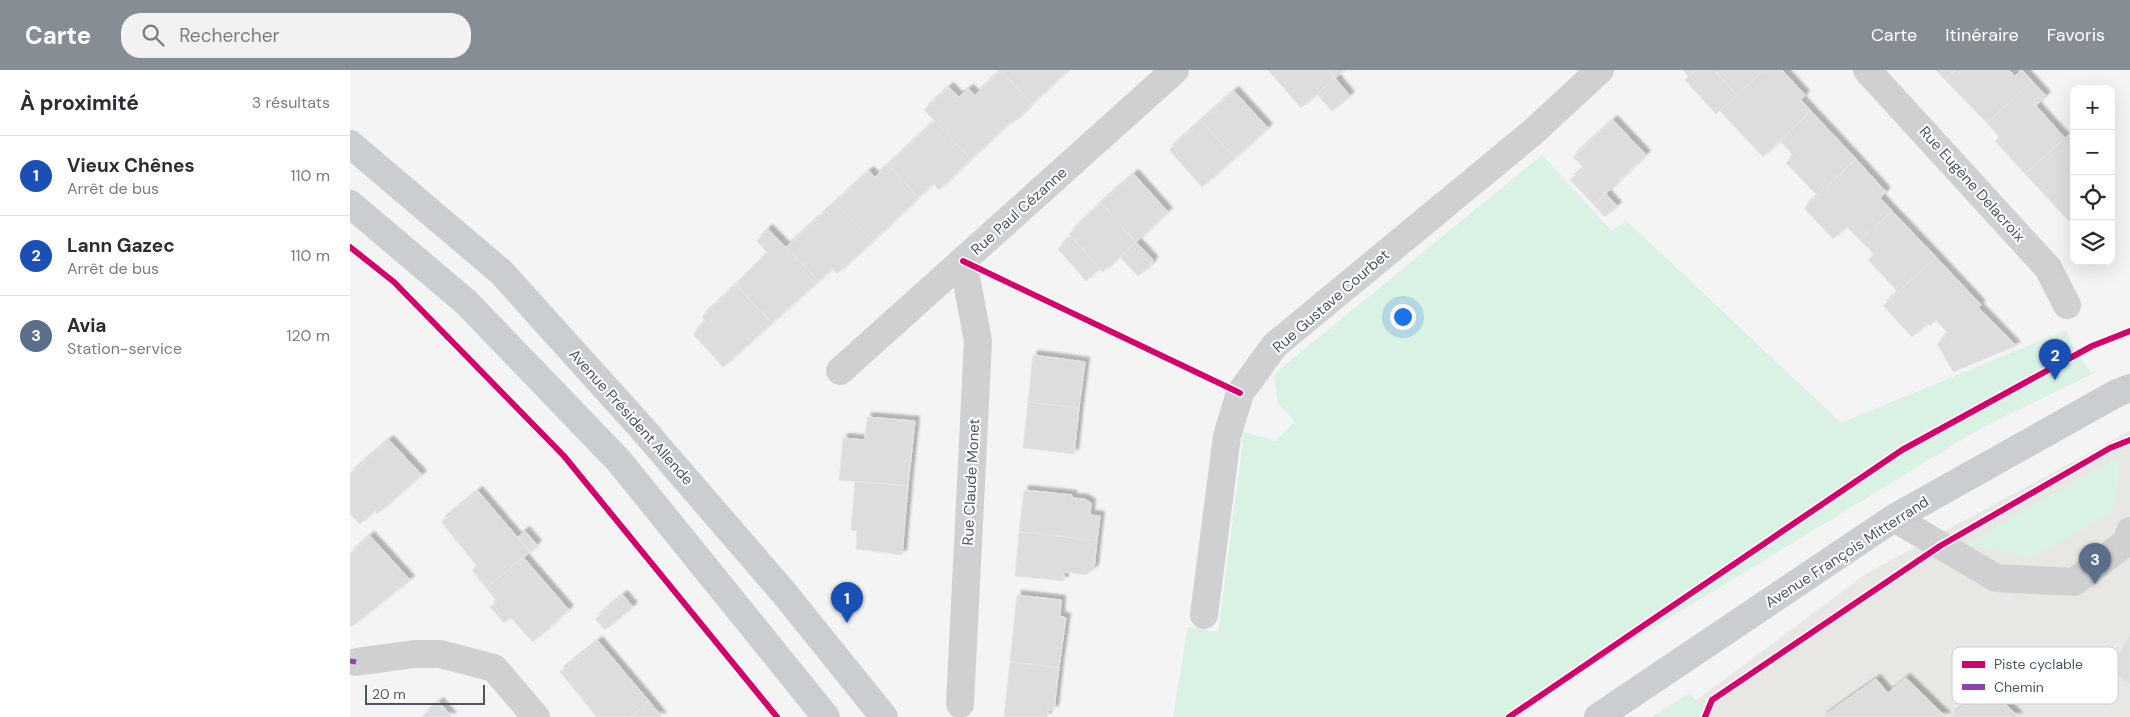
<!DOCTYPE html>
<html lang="fr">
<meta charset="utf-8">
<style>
:root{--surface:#fff;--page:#f2f2f3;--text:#2b2b33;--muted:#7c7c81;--line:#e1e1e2;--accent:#868d94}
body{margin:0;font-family:"DM Sans",sans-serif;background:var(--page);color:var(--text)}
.controls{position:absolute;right:15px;top:15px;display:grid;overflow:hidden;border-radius:10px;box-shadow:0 5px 20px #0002}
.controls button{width:45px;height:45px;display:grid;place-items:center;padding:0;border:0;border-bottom:1px solid var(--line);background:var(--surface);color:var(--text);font:25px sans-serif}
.scale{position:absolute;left:15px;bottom:12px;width:120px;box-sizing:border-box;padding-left:5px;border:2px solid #4a5661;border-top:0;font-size:14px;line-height:18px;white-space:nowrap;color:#4a5661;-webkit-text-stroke:4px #fff;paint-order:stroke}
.you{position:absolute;left:1052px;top:246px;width:18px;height:18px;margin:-12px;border:4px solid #fff;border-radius:50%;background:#1a73e8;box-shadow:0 0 0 8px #1a73e833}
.badge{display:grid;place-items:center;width:32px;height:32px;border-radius:50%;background:var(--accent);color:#fff;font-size:16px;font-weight:700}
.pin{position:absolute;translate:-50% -41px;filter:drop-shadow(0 1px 2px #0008)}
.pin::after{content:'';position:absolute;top:26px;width:18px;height:15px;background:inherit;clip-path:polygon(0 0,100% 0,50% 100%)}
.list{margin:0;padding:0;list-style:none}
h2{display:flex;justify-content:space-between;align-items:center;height:65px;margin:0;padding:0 20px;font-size:21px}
h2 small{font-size:16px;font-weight:400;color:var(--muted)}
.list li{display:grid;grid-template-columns:32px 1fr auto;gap:15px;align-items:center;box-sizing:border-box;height:80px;padding:0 20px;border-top:1px solid var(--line)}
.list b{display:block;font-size:19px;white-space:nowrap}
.list p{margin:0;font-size:16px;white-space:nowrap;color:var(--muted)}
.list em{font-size:16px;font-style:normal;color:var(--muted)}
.icon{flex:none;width:28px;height:28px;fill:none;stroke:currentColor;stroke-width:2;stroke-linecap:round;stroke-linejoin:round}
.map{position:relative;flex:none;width:1780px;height:647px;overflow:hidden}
header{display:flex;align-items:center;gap:30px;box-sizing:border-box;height:70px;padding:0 25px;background:var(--accent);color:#fff}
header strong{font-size:24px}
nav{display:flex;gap:28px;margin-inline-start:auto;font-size:18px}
.search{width:350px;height:45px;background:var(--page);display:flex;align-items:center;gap:12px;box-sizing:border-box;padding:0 18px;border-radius:20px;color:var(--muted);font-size:19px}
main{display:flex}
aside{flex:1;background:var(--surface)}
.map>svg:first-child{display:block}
</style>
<header>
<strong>Carte</strong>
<div class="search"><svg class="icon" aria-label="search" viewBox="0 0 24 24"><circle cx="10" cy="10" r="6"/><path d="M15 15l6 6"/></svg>Rechercher</div>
<nav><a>Carte</a><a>Itinéraire</a><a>Favoris</a></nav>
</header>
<main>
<aside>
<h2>À proximité<small>3 résultats</small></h2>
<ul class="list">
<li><span class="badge" style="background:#1a4fb4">1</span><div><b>Vieux Chênes</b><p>Arrêt de bus</p></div><em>110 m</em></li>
<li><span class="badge" style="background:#1a4fb4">2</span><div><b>Lann Gazec</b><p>Arrêt de bus</p></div><em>110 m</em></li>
<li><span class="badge" style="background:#5c6f8a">3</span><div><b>Avia</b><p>Station-service</p></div><em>120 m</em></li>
</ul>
</aside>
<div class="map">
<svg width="1780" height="647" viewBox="0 0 1780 647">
<defs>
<filter id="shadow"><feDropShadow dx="4.5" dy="-4.5" stdDeviation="1" flood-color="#0004"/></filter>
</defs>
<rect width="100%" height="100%" fill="#f4f4f4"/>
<path fill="#e8e7e3" d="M 1780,361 L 1780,647 L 1324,647 L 1517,503 Z"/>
<path fill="#d9f2e3" d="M 1192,85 L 1262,161 L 1277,151 L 1491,353 L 1716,260 L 1723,275 L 1742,304 L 1633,357 L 1236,599 L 1169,647 L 823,647 L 838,557 L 868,562 L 894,362 L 925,371 L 945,352 L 928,334 L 924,304 Z
M 1771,384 L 1763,442 L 1683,488 L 1616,474 Z
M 1339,623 L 1362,647 L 1301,647 Z"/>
<path fill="#ddddde" stroke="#e5e6e7" filter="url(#shadow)" d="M 651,0 L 718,0 L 682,34 Z
M 918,0 L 978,0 L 985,8 L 951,38 Z
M 978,0 L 995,0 L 985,8 Z
M 1333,0 L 1346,0 L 1339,7 Z
M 1346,0 L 1364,0 L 1387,25 L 1366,44 L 1335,10 Z
M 1364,0 L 1414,0 L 1387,25 Z
M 1414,0 L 1432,0 L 1455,25 L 1451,30 L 1461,41 L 1413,87 L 1370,41 Z
M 1586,0 L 1606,0 L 1595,10 Z
M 1606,0 L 1659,0 L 1665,6 L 1672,0 L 1682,11 L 1637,53 L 1595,10 Z
M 650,1 L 682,34 L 663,53 L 661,51 L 621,89 L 574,40 L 599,17 L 609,27 L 619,19 L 625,25 Z
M 985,8 L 1000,26 L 982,41 L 967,24 Z
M 1682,11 L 1696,26 L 1686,36 L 1715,68 L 1675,104 L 1645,71 L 1649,67 L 1637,53 Z
M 884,21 L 918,58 L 885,88 L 851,51 Z
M 1461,41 L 1506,89 L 1467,125 L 1436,93 L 1443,85 L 1430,71 Z
M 1263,50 L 1296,85 L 1244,135 L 1220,110 L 1234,98 L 1223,87 Z
M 585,51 L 621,89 L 589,120 L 583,114 L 569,127 L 538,95 Z
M 851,51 L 885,88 L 852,117 L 819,80 Z
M 1724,60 L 1724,148 L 1719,151 L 1675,104 Z
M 1506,89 L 1536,122 L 1530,128 L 1542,141 L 1510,170 L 1497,157 L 1483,169 L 1454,138 Z
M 538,95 L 569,127 L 523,171 L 485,133 L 519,101 L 525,107 Z
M 784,104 L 818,142 L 786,172 L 751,133 Z
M 1255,123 L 1267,136 L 1255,147 L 1244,135 Z
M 485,133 L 523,171 L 487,204 L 482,199 L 469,211 L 436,177 Z
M 751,133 L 786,172 L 753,202 L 719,164 Z
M 1542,141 L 1586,187 L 1548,222 L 1518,190 L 1524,184 L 1510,170 Z
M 418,159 L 469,211 L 422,253 L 386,215 L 418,183 L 407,171 Z
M 722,167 L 750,199 L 736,211 L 708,179 Z
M 786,172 L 803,190 L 801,195 L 788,206 L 770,187 Z
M 1586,187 L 1631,235 L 1628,237 L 1666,276 L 1603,302 L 1587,274 L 1598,263 L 1586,250 L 1580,256 L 1578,254 L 1562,267 L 1533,236 Z
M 386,215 L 422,253 L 373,297 L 343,264 L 356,251 L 352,247 Z
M 683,285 L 735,292 L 729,338 L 678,332 Z
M 678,332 L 729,338 L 724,384 L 673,378 Z
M 517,347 L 565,351 L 558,416 L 489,410 L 493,368 L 515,370 Z
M 39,370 L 72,405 L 27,444 L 25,441 L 10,454 L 0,444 L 0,404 Z
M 505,411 L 558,416 L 552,485 L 506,479 L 507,461 L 501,460 Z
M 674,420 L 722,425 L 722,428 L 734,429 L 741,433 L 740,445 L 750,446 L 747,470 L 669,462 Z
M 128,421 L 180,482 L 136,518 L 122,500 L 127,496 L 91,452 Z
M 175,461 L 187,475 L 180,482 L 168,467 Z
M 669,462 L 747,470 L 744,499 L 736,505 L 714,502 L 714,511 L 665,506 Z
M 20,466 L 60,510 L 3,556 L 0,556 L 0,484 Z
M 173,487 L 219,540 L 183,572 L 161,548 L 154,553 L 140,537 L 147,531 L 136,518 Z
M 273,525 L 283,537 L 255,560 L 245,549 Z
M 667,525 L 711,530 L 710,546 L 716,548 L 709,597 L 660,592 Z
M 1780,565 L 1780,614 L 1760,601 Z
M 248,571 L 299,631 L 281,647 L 245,647 L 246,646 L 210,602 Z
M 660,592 L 709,597 L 704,640 L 698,640 L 697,647 L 654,647 Z
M 1556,608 L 1596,647 L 1472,647 L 1526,609 L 1538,623 Z
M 1637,615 L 1668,647 L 1600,647 Z
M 299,631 L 312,647 L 281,647 Z
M 89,632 L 102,647 L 72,647 Z"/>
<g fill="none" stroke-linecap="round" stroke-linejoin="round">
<path stroke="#ced0d2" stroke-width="28" d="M 1517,0 L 1698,198 L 1717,235
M 490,301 L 825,0
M 1544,448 L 1646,508 L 1724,512 L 1777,472 L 1780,461
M 854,545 L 877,366 L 890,323 L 925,275 L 1183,62 L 1250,0
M 6,592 L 64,584 L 90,584 L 144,598 L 186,647
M 610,634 L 628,271 L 613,191"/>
<path stroke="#caced1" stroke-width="28" d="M 0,74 L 151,202 L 290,356 L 434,523 L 534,647
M 0,134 L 116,232 L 269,391 L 476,647
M 1248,647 L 1544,448 L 1767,323 L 1780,318"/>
<path stroke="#8e44ad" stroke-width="5" stroke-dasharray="10 5" stroke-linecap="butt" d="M 0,591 L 6,592"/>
<g stroke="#fff" stroke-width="9">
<path id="cycleway" d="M 0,177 L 44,212 L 214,386 L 427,647
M 613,191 L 890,323
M 1159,647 L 1552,380 L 1742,276 L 1780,261
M 1355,647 L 1362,630 L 1590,476 L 1760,378 L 1780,370"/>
</g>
<use href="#cycleway" stroke="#d6006c" stroke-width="6"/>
</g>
<g text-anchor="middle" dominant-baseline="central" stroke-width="4" stroke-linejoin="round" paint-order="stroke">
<g font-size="15" fill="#4a5661" stroke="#fff">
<text transform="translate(1622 114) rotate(48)">Rue Eugène Delacroix</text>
<text transform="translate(669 141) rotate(-42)">Rue Paul Cézanne</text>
<text transform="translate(981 231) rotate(-41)">Rue Gustave Courbet</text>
<text transform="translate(281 347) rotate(48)">Avenue Président Allende</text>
<text transform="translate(621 412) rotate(-87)">Rue Claude Monet</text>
<text transform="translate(1497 482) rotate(-33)">Avenue François Mitterrand</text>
</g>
</g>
<rect x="1602" y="577" width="166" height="57" rx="8" fill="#fff" stroke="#c9ccd0" stroke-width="1"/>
<rect x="1612" y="591" width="23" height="7" fill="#d6006c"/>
<rect x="1612" y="614" width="23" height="6" fill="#8e44ad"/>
<g font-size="14" fill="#4a5661">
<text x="1644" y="599">Piste cyclable</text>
<text x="1644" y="622">Chemin</text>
</g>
</svg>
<div class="controls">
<button>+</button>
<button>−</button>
<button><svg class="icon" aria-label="locate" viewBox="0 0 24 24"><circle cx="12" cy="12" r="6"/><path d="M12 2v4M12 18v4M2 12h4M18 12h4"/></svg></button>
<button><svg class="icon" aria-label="layers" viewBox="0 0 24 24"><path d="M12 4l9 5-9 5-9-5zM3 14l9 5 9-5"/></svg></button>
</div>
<div class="scale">20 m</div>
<div class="you"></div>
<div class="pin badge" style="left:497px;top:553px;background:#1a4fb4">1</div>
<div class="pin badge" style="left:1705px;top:310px;background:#1a4fb4">2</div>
<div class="pin badge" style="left:1745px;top:514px;background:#5c6f8a">3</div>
</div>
</main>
